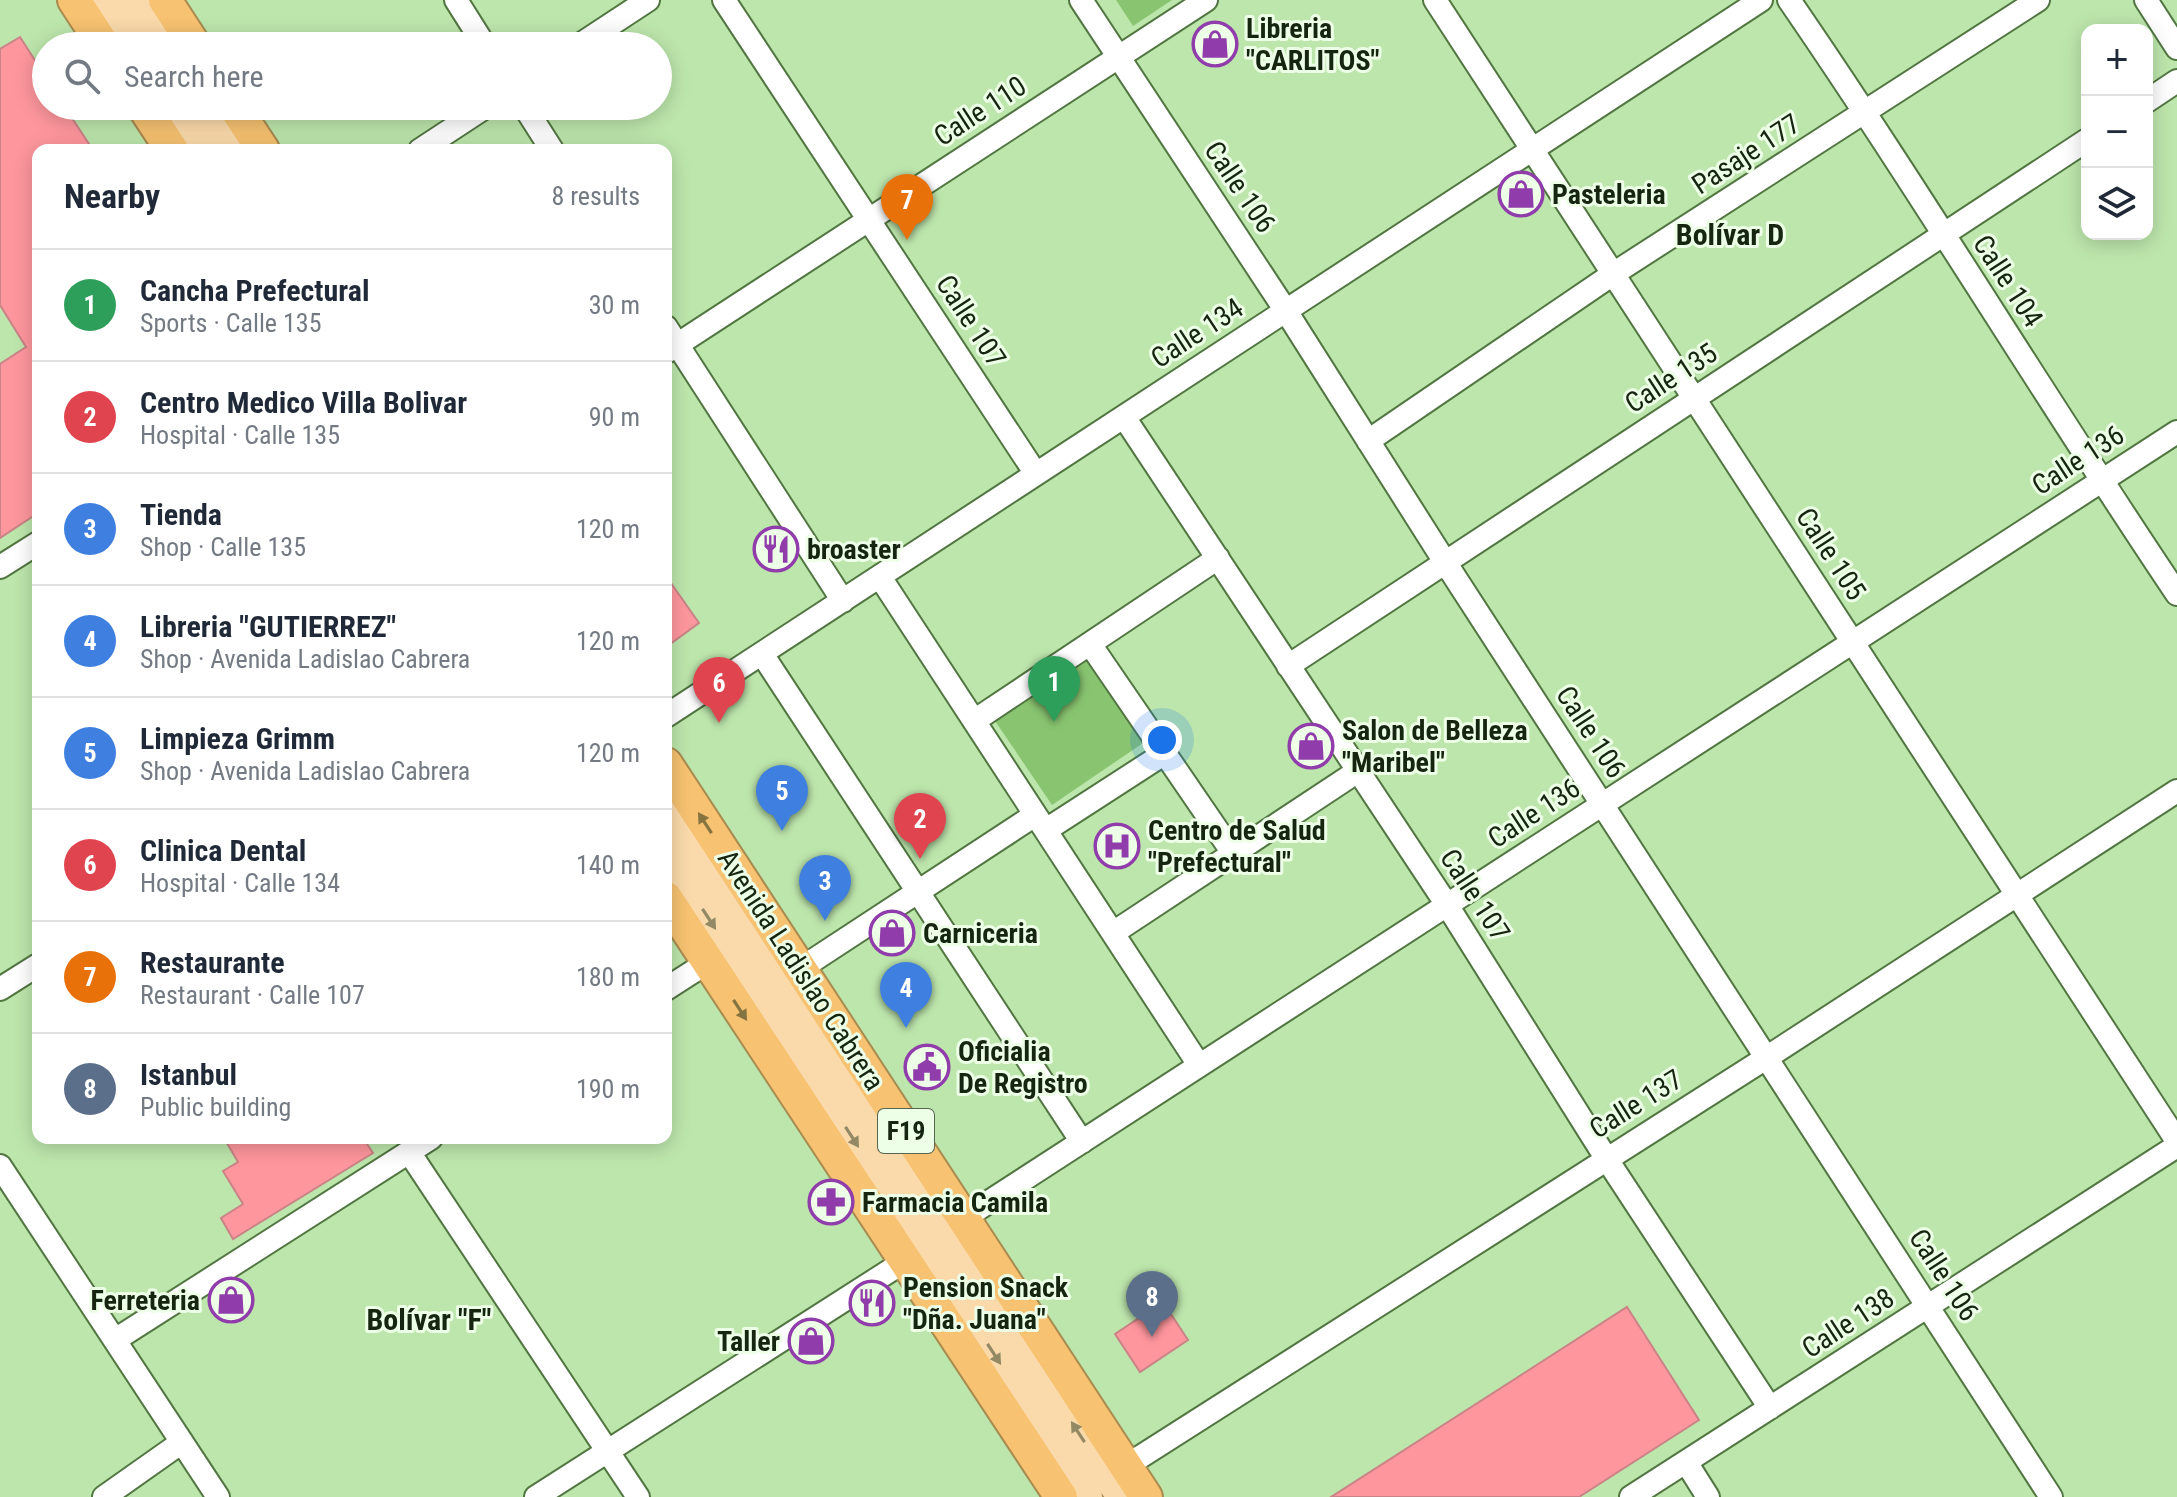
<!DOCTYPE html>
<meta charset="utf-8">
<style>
:root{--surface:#fff;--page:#f6f6f7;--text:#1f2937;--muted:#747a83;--line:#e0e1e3;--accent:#903dab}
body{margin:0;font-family:"Roboto Condensed",sans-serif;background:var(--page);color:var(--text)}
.controls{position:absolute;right:24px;top:24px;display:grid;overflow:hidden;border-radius:16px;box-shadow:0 4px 20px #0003}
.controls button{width:72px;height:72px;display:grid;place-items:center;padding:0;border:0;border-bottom:2px solid var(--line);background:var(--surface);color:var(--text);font:40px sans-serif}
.you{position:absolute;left:1162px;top:740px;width:28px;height:28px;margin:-20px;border:6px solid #fff;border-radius:50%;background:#1a73e8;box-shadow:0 0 0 12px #1a73e833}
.badge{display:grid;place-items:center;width:52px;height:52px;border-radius:50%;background:var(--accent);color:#fff;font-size:26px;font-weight:700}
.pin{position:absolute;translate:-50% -66px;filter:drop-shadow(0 2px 4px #0008)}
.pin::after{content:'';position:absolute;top:42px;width:28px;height:24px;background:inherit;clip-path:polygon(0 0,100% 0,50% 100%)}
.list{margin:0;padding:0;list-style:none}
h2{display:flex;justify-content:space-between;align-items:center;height:104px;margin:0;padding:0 32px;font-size:34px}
h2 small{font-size:26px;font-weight:400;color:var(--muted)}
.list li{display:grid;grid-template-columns:52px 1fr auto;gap:24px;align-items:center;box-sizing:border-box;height:112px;padding:0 32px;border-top:2px solid var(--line)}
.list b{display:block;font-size:30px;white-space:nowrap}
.list p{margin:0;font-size:26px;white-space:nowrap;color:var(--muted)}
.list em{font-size:26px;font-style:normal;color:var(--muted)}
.icon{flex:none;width:44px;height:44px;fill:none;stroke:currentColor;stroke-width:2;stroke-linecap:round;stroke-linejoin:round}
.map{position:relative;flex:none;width:2177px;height:1497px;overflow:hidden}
.search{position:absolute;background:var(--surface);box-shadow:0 4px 20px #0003;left:32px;top:32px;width:640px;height:88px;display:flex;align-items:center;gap:20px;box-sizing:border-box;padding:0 28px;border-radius:44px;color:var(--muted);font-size:30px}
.panel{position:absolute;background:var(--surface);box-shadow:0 4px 20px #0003;left:32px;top:144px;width:640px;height:1000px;border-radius:16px}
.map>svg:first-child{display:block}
</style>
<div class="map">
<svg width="2177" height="1497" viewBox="0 0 2177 1497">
<rect width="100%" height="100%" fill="#bde6ac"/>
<path fill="#89c570" d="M 1116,0 L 1172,0 L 1133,26 Z
M 1087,654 L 1146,741 L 1052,805 L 993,718 Z"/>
<path fill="#fe979d" stroke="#ca8386" stroke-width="2" d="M 20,37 L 38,65 L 46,59 L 46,106 L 64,106 L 93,150 L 38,150 L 38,513 L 0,538 L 0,364 L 26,347 L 0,305 L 0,49 Z
M 666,576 L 699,623 L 666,647 Z
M 224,1138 L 363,1138 L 373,1153 L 233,1239 L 221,1218 L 243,1204 L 223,1171 L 238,1162 Z
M 1163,1302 L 1188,1340 L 1140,1372 L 1115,1334 Z
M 1627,1307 L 1699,1420 L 1579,1497 L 1331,1497 Z"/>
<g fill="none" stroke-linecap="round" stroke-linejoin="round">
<g stroke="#517642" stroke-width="26">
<path id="minor" d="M 456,0 L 485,46
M 724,0 L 1036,474
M 1081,0 L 1286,311 L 1445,562 L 2051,1497
M 1435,0 L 2177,1141
M 1789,0 C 1923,195 2045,398 2177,594
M 2146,0 L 2177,48
M 578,46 L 648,0
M 2147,101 L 2177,81
M 524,106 L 552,150
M 420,150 L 487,106
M 666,327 L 843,601
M 666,352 L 1206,0
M 1124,417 L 1447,905 L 1606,1158 L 1770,1408
M 1368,441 L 1613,274 L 2038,0
M 0,567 L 38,543
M 880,577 L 1199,1065
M 1090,644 L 1233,853
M 762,654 L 1082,1142
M 1288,666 L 2087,140
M 666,716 L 1761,0
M 974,721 L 1218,558
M 1046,830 L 1165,753
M 1113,933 L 1358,771
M 800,969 L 1035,815
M 0,989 L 38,965
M 666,989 L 708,962
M 409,1152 L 638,1497
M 0,1166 L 218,1497
M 964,1218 L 2177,432
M 115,1340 L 431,1138
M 1686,1462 L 1708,1497
M 1126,1466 L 1766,1058 L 2177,791
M 104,1497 L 182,1442
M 536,1497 L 905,1261
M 1631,1497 L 2177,1146"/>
</g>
<g stroke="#a88b4f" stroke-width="32">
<path id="major" d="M 105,0 L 135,46
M 134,0 L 164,46
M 175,106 L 203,150
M 204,106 L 233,150
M 666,807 L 1121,1497
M 666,854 L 1088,1497"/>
</g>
<g stroke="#a88b4f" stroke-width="36">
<path id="highway" d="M 74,0 L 104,46
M 165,0 L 195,46
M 143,106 L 172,150
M 234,106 L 263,150
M 666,764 L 1146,1497
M 666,898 L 1061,1497"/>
</g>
<use href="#minor" stroke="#fff" stroke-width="22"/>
<use href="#major" stroke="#fadaaa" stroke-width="28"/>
<use href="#highway" stroke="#f7c271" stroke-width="32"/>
</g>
<defs><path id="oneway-solid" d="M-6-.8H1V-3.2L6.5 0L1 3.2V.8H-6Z" transform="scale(2)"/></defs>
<g fill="#867440">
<use href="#oneway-solid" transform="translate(705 823) rotate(-123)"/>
<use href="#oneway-solid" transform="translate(740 1010) rotate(57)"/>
</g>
<g fill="#938965">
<use href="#oneway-solid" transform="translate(709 919) rotate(57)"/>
<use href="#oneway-solid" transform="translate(852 1137) rotate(57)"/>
<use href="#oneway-solid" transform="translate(994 1354) rotate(57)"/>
<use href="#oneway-solid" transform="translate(1078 1432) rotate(-123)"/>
</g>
<defs>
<g id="shop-ring" transform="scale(2.3)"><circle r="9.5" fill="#eeffe8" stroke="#903dab" stroke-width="1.5"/><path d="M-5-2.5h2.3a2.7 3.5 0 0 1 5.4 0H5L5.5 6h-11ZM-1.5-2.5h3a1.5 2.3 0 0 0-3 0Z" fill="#903dab"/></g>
<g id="restaurant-ring" transform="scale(2.3)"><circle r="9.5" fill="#eeffe8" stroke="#903dab" stroke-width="1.5"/><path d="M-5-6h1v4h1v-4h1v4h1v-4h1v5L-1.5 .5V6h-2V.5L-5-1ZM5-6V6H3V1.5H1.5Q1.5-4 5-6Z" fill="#903dab"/></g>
<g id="hospital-ring" transform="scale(2.3)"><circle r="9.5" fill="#eeffe8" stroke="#903dab" stroke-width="1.5"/><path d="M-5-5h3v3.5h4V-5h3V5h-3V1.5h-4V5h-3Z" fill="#903dab"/></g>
<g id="civic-ring" transform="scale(2.3)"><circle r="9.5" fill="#eeffe8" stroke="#903dab" stroke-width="1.5"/><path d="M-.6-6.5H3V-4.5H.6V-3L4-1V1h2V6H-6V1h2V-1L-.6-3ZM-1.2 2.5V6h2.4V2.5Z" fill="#903dab"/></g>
<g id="pharmacy-ring" transform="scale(2.3)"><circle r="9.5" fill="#eeffe8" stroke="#903dab" stroke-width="1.5"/><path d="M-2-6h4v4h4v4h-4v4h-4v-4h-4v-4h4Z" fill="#903dab"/></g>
</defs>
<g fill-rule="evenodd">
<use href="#shop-ring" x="1215" y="44"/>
<use href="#shop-ring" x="1521" y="194"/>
<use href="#restaurant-ring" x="776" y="549"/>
<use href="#shop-ring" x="1311" y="746"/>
<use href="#hospital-ring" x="1117" y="846"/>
<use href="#shop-ring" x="892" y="933"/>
<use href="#civic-ring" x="927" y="1067"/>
<use href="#pharmacy-ring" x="831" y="1202"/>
<use href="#shop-ring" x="231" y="1300"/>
<use href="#restaurant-ring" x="872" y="1303"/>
<use href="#shop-ring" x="811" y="1341"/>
</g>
<g text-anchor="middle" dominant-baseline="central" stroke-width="6" stroke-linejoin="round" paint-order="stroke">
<rect fill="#eeffe8" stroke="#576651" stroke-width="2" x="878" y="1109" width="56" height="44" rx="6"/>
<g font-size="26" font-weight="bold" fill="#162510">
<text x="906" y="1131">F19</text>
</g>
<g font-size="28" font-weight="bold" fill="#162510" stroke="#eeffe8" text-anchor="start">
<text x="1246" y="28">Libreria<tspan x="1246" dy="32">"CARLITOS"</tspan></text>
<text x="1552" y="194">Pasteleria</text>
<text x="807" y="549">broaster</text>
<text x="1342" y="730">Salon de Belleza<tspan x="1342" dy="32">"Maribel"</tspan></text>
<text x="1148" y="830">Centro de Salud<tspan x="1148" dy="32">"Prefectural"</tspan></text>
<text x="923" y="933">Carniceria</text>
<text x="958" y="1051">Oficialia<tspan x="958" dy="32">De Registro</tspan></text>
<text x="862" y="1202">Farmacia Camila</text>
<text x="903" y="1287">Pension Snack<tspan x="903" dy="32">"Dña. Juana"</tspan></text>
<text x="200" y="1300" text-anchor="end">Ferreteria</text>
<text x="780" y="1341" text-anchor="end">Taller</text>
</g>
<g font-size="28" fill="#162510" stroke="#eeffe8">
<text transform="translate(980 111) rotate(-33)">Calle 110</text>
<text transform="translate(1746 154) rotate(-33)">Pasaje 177</text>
<text transform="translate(1240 187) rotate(56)">Calle 106</text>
<text transform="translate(2008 281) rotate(57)">Calle 104</text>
<text transform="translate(971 321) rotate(57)">Calle 107</text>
<text transform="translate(1197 333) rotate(-33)">Calle 134</text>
<text transform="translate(1671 378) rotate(-33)">Calle 135</text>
<text transform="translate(2078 460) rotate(-33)">Calle 136</text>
<text transform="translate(1831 554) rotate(57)">Calle 105</text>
<text transform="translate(1591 732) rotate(57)">Calle 106</text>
<text transform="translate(1534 813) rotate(-33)">Calle 136</text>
<text transform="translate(1475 895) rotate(57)">Calle 107</text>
<text transform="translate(801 970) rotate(57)">Avenida Ladislao Cabrera</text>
<text transform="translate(1636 1104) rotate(-32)">Calle 137</text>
<text transform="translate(1944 1275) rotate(57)">Calle 106</text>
<text transform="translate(1848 1323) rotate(-33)">Calle 138</text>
</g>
<g font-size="30" font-weight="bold" fill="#162510" stroke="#eeffe8">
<text x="1730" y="234">Bolívar D</text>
<text x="429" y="1319">Bolívar "F"</text>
</g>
</g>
</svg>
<div class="controls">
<button>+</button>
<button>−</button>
<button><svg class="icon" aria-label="layers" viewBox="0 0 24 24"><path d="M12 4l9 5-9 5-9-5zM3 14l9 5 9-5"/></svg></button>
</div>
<div class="you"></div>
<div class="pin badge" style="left:1054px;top:722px;background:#2e9e5b">1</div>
<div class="pin badge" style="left:920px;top:859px;background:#e0444e">2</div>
<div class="pin badge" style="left:825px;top:921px;background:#3f7fe0">3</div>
<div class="pin badge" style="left:906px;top:1028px;background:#3f7fe0">4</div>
<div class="pin badge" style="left:782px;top:831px;background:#3f7fe0">5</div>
<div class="pin badge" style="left:719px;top:723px;background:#e0444e">6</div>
<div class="pin badge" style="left:907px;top:240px;background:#e8710a">7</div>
<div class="pin badge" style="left:1152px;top:1337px;background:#5c6f8a">8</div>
<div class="search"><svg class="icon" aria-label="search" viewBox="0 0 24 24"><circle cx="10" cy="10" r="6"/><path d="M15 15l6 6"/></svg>Search here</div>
<section class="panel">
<h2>Nearby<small>8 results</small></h2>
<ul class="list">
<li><span class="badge" style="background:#2e9e5b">1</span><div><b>Cancha Prefectural</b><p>Sports · Calle 135</p></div><em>30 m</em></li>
<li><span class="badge" style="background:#e0444e">2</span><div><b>Centro Medico Villa Bolivar</b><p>Hospital · Calle 135</p></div><em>90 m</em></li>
<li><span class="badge" style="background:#3f7fe0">3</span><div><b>Tienda</b><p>Shop · Calle 135</p></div><em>120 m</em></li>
<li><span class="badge" style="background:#3f7fe0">4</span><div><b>Libreria &quot;GUTIERREZ&quot;</b><p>Shop · Avenida Ladislao Cabrera</p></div><em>120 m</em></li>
<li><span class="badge" style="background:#3f7fe0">5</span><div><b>Limpieza Grimm</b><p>Shop · Avenida Ladislao Cabrera</p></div><em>120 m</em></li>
<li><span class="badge" style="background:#e0444e">6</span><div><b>Clinica Dental</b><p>Hospital · Calle 134</p></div><em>140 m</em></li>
<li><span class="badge" style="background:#e8710a">7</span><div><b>Restaurante</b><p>Restaurant · Calle 107</p></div><em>180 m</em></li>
<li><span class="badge" style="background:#5c6f8a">8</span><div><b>Istanbul</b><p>Public building</p></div><em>190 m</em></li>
</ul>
</section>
</div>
